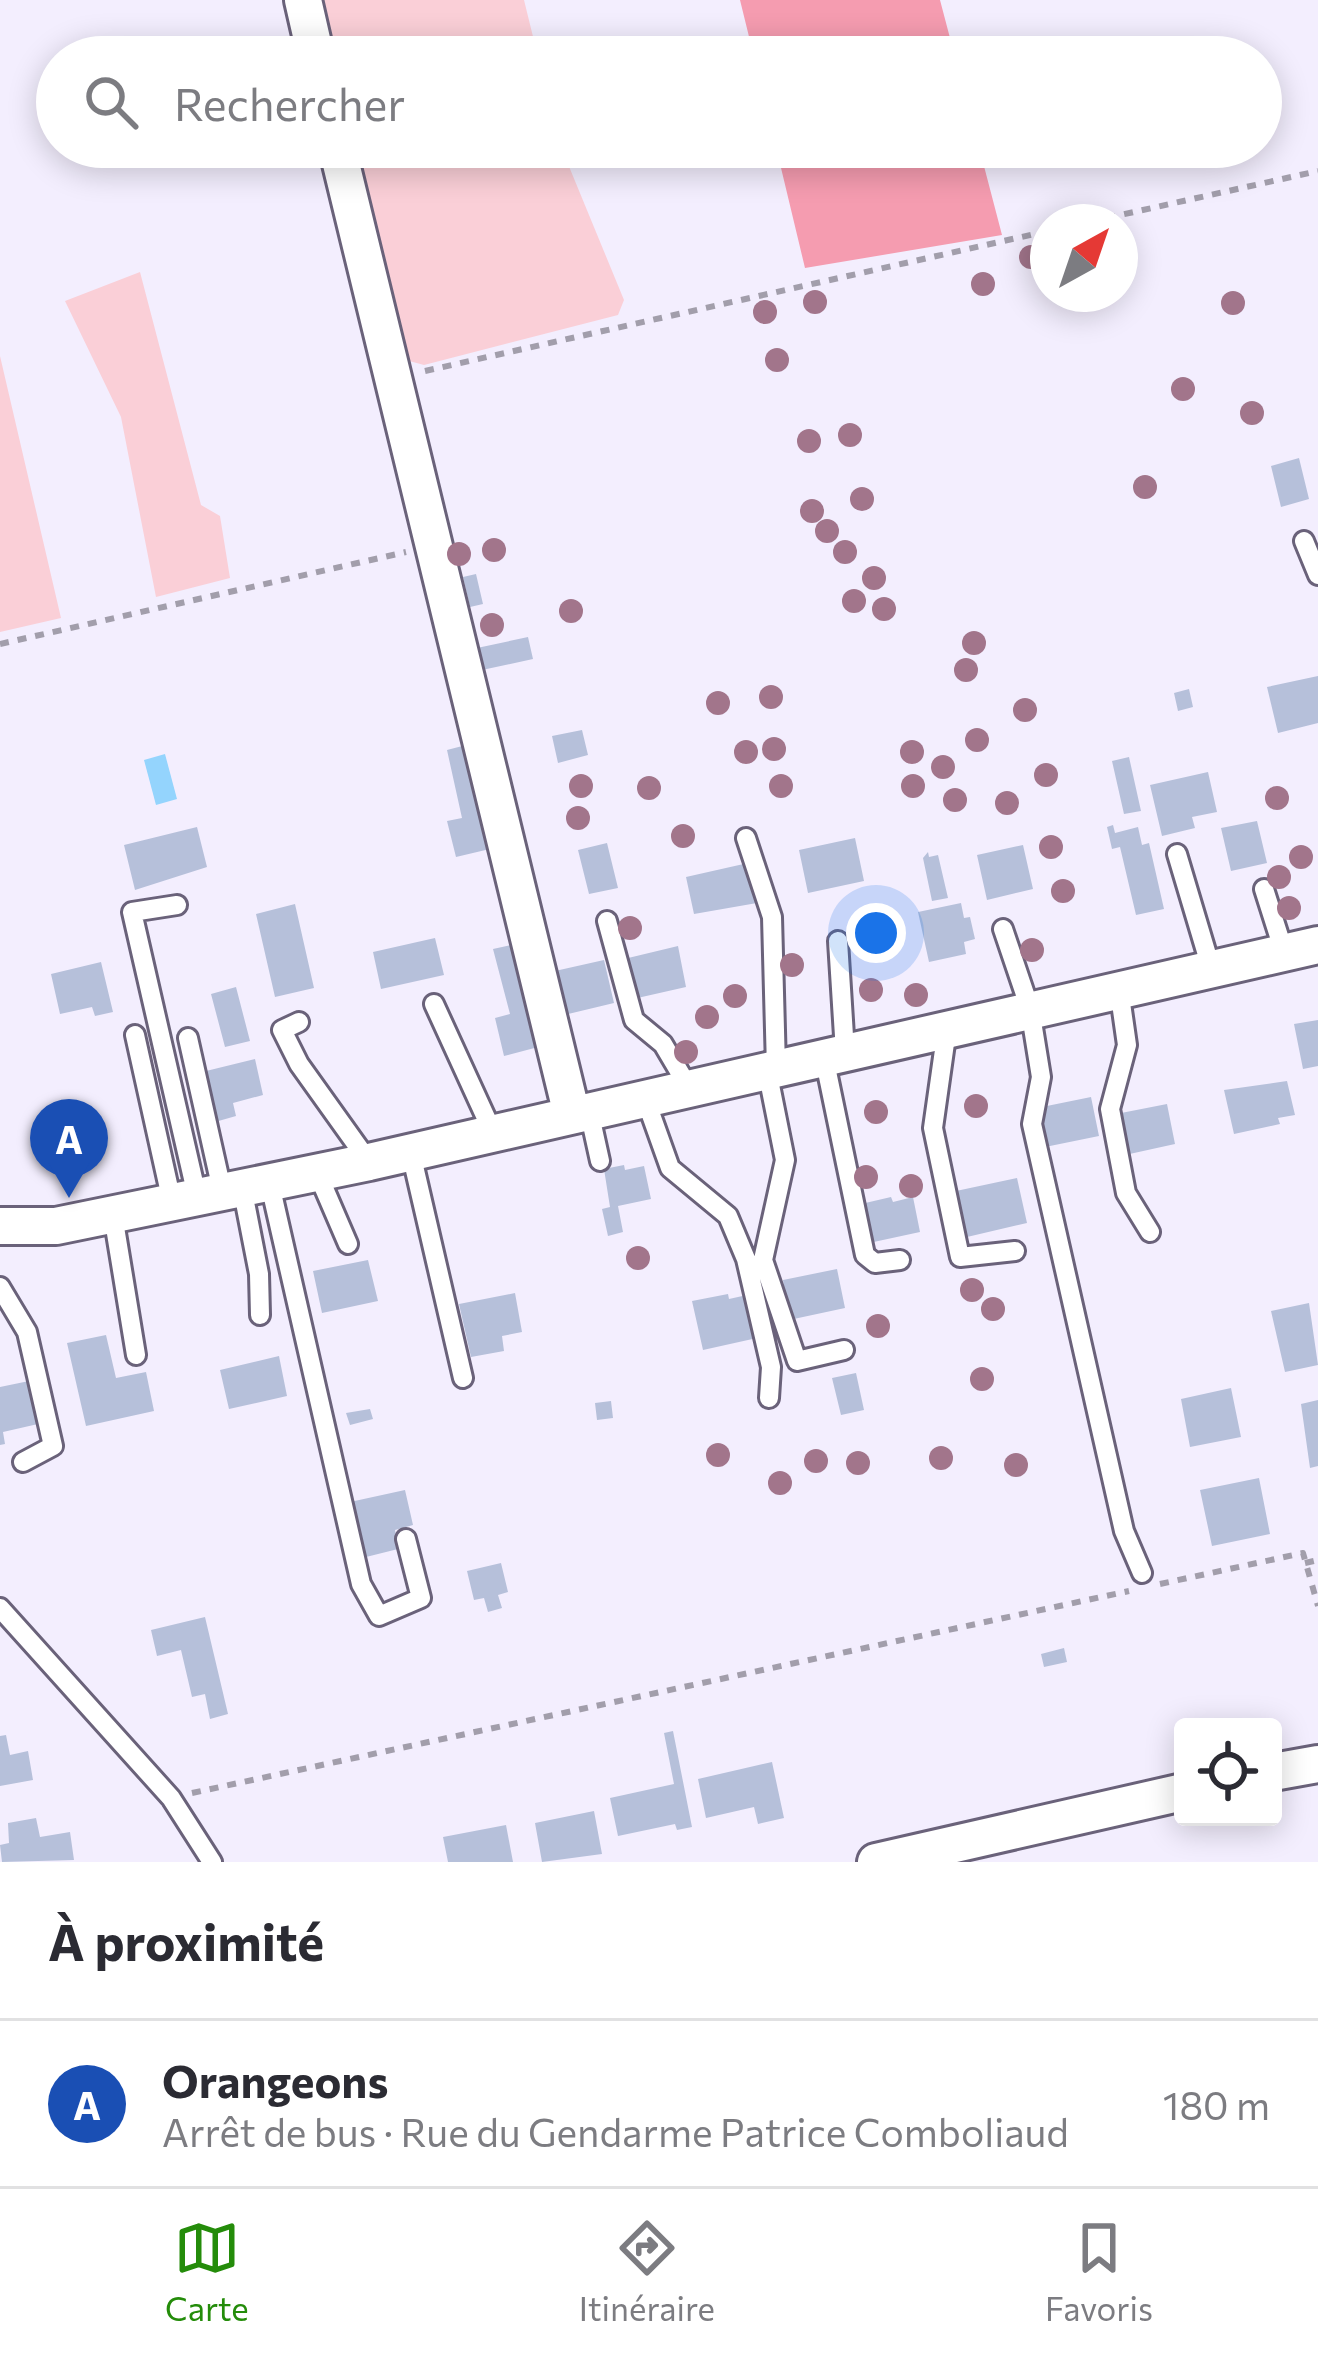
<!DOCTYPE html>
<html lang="fr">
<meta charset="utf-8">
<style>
:root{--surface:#fff;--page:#f2f2f3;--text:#2b2b33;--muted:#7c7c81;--line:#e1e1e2;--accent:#248c0a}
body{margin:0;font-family:Commissioner,sans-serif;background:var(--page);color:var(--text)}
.controls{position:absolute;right:36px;bottom:36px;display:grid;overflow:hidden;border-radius:12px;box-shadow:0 6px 30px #0003}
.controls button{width:108px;height:108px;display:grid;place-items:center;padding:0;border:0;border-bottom:3px solid var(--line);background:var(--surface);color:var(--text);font:60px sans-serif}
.compass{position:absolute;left:1030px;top:204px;width:108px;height:108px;border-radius:50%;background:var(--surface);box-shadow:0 6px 30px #0003;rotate:40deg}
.you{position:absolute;left:876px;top:933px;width:42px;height:42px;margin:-30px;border:9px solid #fff;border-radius:50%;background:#1a73e8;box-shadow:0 0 0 18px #1a73e833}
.badge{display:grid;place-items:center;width:78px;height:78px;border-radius:50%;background:var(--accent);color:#fff;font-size:39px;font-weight:700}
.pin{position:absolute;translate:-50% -99px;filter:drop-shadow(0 3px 6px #0008)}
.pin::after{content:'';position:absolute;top:63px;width:42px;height:36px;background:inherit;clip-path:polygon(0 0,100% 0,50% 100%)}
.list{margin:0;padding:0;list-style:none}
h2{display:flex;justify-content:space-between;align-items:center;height:156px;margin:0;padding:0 48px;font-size:51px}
h2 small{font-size:39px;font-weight:400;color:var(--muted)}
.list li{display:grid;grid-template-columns:78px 1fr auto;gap:36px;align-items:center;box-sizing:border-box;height:168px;padding:0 48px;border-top:3px solid var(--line)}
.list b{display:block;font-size:45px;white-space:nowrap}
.list p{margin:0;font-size:39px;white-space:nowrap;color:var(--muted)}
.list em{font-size:39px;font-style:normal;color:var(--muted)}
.icon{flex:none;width:66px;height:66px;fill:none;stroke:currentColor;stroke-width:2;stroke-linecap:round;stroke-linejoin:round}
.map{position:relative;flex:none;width:1318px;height:1862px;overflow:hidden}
.search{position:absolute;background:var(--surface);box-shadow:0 6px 30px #0003;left:36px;right:36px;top:36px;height:132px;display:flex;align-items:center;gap:30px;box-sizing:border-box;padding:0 42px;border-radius:66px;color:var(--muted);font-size:45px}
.sheet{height:324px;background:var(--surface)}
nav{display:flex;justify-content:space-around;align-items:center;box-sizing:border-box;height:168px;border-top:3px solid var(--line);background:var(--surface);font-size:33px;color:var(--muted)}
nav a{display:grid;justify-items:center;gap:6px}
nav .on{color:var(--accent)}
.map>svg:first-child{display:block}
</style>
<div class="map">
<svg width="1318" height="1862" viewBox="0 0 1318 1862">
<rect width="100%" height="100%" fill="#f3eefe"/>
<path fill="#facfd7" d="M 319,0 L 524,0 L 538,57 L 333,57 Z
M 353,147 L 561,147 L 624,300 L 618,315 L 424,365 L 402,359 Z
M 140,272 L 201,505 L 220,516 L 230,578 L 156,597 L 121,417 L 65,301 Z
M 0,356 L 61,618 L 0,632 Z"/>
<path fill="#f59cb0" d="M 740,0 L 940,0 L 955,57 L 754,57 Z
M 776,147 L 979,147 L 1002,235 L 805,268 Z"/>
<path fill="#94d4fd" d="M 165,754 L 177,799 L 156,805 L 144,760 Z"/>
<path fill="#b6c0da" d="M 1299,458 L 1309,499 L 1281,507 L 1271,466 Z
M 476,574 L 483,604 L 470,607 L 463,577 Z
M 528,637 L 533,659 L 482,670 L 477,648 Z
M 1318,676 L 1318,723 L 1278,733 L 1267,687 Z
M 1189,689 L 1193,707 L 1178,711 L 1174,693 Z
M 582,730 L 588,755 L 558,763 L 552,736 Z
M 470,744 L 494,848 L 456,857 L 447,821 L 462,818 L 447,750 Z
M 1129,757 L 1141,811 L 1124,814 L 1112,761 Z
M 1208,772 L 1217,812 L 1192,817 L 1195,828 L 1162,836 L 1150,785 Z
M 1257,821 L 1267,863 L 1231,871 L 1221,828 Z
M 1113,825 L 1115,833 L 1138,827 L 1142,845 L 1149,843 L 1164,909 L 1136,915 L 1120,847 L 1112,849 L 1107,827 Z
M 197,827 L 207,867 L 135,890 L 124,845 Z
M 855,838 L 864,881 L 808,893 L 799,850 Z
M 607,843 L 618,888 L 589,894 L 578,850 Z
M 1023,845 L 1033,889 L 987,900 L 977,855 Z
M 928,852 L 929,857 L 938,855 L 948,898 L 932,901 L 923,858 Z
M 748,863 L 757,903 L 694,914 L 686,877 Z
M 961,903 L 964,918 L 970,917 L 975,939 L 964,942 L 966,954 L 929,962 L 918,912 Z
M 295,904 L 314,988 L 275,997 L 256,914 Z
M 435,938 L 444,975 L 381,989 L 373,952 Z
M 516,944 L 542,1046 L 504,1056 L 495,1018 L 510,1014 L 493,949 Z
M 678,946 L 686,987 L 633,999 L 624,959 Z
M 604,960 L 614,1003 L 564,1015 L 555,971 Z
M 101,962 L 113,1012 L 95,1016 L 92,1007 L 60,1014 L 51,974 Z
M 236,987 L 250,1041 L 225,1047 L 211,994 Z
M 1318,1020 L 1318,1066 L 1303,1069 L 1294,1024 Z
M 255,1059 L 263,1095 L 233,1103 L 236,1116 L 215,1122 L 202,1072 Z
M 1287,1081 L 1295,1115 L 1278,1118 L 1280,1124 L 1234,1134 L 1224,1090 Z
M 1091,1097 L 1099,1136 L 1045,1147 L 1037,1108 Z
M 1167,1104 L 1175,1144 L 1125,1155 L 1116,1114 Z
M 624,1165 L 625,1170 L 644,1166 L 651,1199 L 618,1206 L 623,1232 L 608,1236 L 602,1209 L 610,1207 L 604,1169 Z
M 1017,1178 L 1027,1223 L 967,1237 L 956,1191 Z
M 891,1197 L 893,1202 L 913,1197 L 920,1232 L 869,1243 L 861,1204 Z
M 368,1260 L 378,1301 L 322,1313 L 313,1271 Z
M 837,1269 L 845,1308 L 789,1320 L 783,1280 Z
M 515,1293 L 522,1332 L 502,1336 L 504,1351 L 471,1357 L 459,1304 Z
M 728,1294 L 729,1299 L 747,1295 L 757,1338 L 703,1350 L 692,1301 Z
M 1309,1303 L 1318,1365 L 1285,1372 L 1271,1311 Z
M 106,1335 L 116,1378 L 146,1372 L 154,1411 L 86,1426 L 67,1343 Z
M 279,1356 L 287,1396 L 229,1409 L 220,1370 Z
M 856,1373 L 864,1410 L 841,1415 L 832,1378 Z
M 29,1381 L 38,1424 L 3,1432 L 5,1444 L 0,1445 L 0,1387 Z
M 1231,1388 L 1241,1437 L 1190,1447 L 1181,1399 Z
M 1318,1400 L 1318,1466 L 1310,1468 L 1301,1404 Z
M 611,1401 L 613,1418 L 597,1420 L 595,1403 Z
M 370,1409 L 373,1419 L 350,1425 L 346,1413 Z
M 1259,1478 L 1270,1534 L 1212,1546 L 1200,1490 Z
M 405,1490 L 413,1525 L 395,1530 L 398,1549 L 362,1558 L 350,1502 Z
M 501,1563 L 508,1592 L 498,1595 L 502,1608 L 488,1612 L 484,1598 L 474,1600 L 467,1571 Z
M 205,1617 L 228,1714 L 210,1719 L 205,1694 L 192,1697 L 181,1650 L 157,1656 L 151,1630 Z
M 1064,1648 L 1067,1662 L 1044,1667 L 1041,1654 Z
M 673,1731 L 692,1827 L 677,1830 L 675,1824 L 618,1836 L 610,1798 L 674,1784 L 664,1733 Z
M 6,1735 L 10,1755 L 28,1751 L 33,1780 L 0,1786 L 0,1736 Z
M 772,1762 L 784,1818 L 758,1824 L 754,1807 L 706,1818 L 698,1779 Z
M 594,1811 L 602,1854 L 542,1862 L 535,1823 Z
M 36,1818 L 40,1837 L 70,1832 L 74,1860 L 2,1862 L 0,1845 L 9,1843 L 8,1823 Z
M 506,1825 L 513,1862 L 448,1862 L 443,1837 Z"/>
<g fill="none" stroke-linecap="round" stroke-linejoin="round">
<g stroke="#6a627a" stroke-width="24">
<path id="lane" d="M 1304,541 L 1318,575
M 746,838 L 772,917 L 776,1068
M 1177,854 L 1211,968
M 1264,889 L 1284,952
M 177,905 L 132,912 L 197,1196
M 607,921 L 634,1020 L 663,1044 L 689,1088
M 1003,929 L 1030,1009 L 1041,1077 L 1032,1124 L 1124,1531 L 1142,1573
M 838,941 L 845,1052
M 1119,989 L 1127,1045 L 1110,1109 L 1126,1193 L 1150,1232
M 434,1004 L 493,1133
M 299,1022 L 282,1030 L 299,1064 L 369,1162
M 947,1029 L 933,1128 L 960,1257 L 1015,1251
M 135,1035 L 172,1202
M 188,1038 L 222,1190
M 824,1057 L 865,1255 L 875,1263 L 900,1260
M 767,1070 L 785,1160 L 763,1260 L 797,1361 L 844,1350
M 645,1098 L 670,1168 L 728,1216 L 746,1259 L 771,1367 L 769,1398
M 589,1111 L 600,1161
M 411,1153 L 463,1378
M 317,1172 L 348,1244
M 269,1180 L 361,1584 L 379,1616 L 421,1598 L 406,1539
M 242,1187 L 259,1274 L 260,1315
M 113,1215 L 136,1355
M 0,1287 L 27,1332 L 53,1446 L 23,1462
M 0,1608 L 171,1798 L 212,1862"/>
</g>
<g stroke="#6a627a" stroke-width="42">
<path id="street" d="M 303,0 L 316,57
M 337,147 L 572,1115
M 0,1226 L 56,1226 L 369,1162 L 1318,945
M 1273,1772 L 1318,1764
M 876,1862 L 1183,1792"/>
</g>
<path stroke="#a29eab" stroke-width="6" stroke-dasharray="9 9" stroke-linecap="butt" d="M 1089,222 L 1318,171
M 425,371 L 1048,231
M 0,644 L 406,552
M 1305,1563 L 1318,1560
M 1160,1584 L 1303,1553 L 1318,1606
M 192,1793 L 1129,1591"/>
<use href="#lane" stroke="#fff" stroke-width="18"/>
<use href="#street" stroke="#fff" stroke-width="36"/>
</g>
<g fill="#a2758b">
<circle cx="1031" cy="257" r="12"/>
<circle cx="983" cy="284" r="12"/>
<circle cx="815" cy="302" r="12"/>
<circle cx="1233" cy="303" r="12"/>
<circle cx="765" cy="312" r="12"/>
<circle cx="777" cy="360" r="12"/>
<circle cx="1183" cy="389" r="12"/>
<circle cx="1252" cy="413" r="12"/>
<circle cx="850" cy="435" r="12"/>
<circle cx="809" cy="441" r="12"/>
<circle cx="1145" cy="487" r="12"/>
<circle cx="862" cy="499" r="12"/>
<circle cx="812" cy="511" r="12"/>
<circle cx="827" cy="531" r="12"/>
<circle cx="494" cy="550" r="12"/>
<circle cx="845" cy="552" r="12"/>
<circle cx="459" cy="554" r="12"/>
<circle cx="874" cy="578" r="12"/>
<circle cx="854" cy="601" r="12"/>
<circle cx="884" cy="609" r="12"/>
<circle cx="571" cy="611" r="12"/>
<circle cx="492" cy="625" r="12"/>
<circle cx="974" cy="643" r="12"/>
<circle cx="966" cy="670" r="12"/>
<circle cx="771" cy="697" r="12"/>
<circle cx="718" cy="703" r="12"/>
<circle cx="1025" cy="710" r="12"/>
<circle cx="977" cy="740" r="12"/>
<circle cx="774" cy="749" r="12"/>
<circle cx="746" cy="752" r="12"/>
<circle cx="912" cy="752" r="12"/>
<circle cx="943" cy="767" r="12"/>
<circle cx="1046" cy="775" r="12"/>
<circle cx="581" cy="786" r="12"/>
<circle cx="781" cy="786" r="12"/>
<circle cx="913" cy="786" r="12"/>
<circle cx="649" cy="788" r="12"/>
<circle cx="1277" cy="798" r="12"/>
<circle cx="955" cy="800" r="12"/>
<circle cx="1007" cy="803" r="12"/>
<circle cx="578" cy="818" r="12"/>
<circle cx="683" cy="836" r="12"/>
<circle cx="1051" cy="847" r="12"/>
<circle cx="1301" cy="857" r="12"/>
<circle cx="1279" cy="877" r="12"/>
<circle cx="1063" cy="891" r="12"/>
<circle cx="1289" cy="908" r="12"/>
<circle cx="630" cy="928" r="12"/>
<circle cx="1032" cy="950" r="12"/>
<circle cx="792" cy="965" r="12"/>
<circle cx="871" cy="990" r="12"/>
<circle cx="916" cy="995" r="12"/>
<circle cx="735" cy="996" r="12"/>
<circle cx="707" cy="1017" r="12"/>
<circle cx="686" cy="1052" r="12"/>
<circle cx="976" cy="1106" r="12"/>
<circle cx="876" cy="1112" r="12"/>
<circle cx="866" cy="1177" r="12"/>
<circle cx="911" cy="1186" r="12"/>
<circle cx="638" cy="1258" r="12"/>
<circle cx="972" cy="1290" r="12"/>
<circle cx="993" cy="1309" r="12"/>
<circle cx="878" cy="1326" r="12"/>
<circle cx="982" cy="1379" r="12"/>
<circle cx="718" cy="1455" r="12"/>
<circle cx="941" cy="1458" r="12"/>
<circle cx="816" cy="1461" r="12"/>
<circle cx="858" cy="1463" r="12"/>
<circle cx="1016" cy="1465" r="12"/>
<circle cx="780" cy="1483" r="12"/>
</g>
</svg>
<div class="controls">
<button><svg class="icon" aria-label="locate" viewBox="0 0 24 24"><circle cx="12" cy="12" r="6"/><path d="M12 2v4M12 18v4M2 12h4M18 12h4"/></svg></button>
</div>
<svg class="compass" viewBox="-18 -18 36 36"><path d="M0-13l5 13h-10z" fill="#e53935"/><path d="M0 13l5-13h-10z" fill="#7c7c81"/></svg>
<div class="you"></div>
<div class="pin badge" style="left:69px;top:1198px;background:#1a4fb4">A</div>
<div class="search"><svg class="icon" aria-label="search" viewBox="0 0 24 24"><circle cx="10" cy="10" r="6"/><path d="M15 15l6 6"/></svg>Rechercher</div>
</div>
<section class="sheet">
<h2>À proximité<small></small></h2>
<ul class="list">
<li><span class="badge" style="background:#1a4fb4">A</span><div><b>Orangeons</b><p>Arrêt de bus · Rue du Gendarme Patrice Comboliaud</p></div><em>180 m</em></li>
</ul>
</section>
<nav>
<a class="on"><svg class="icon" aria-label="map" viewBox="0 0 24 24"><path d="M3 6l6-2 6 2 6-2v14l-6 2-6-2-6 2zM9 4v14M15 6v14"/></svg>Carte</a>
<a><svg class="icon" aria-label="directions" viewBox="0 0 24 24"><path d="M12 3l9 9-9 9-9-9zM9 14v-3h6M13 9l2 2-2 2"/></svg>Itinéraire</a>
<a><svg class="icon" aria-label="saved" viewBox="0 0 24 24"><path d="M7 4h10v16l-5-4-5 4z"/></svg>Favoris</a>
</nav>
